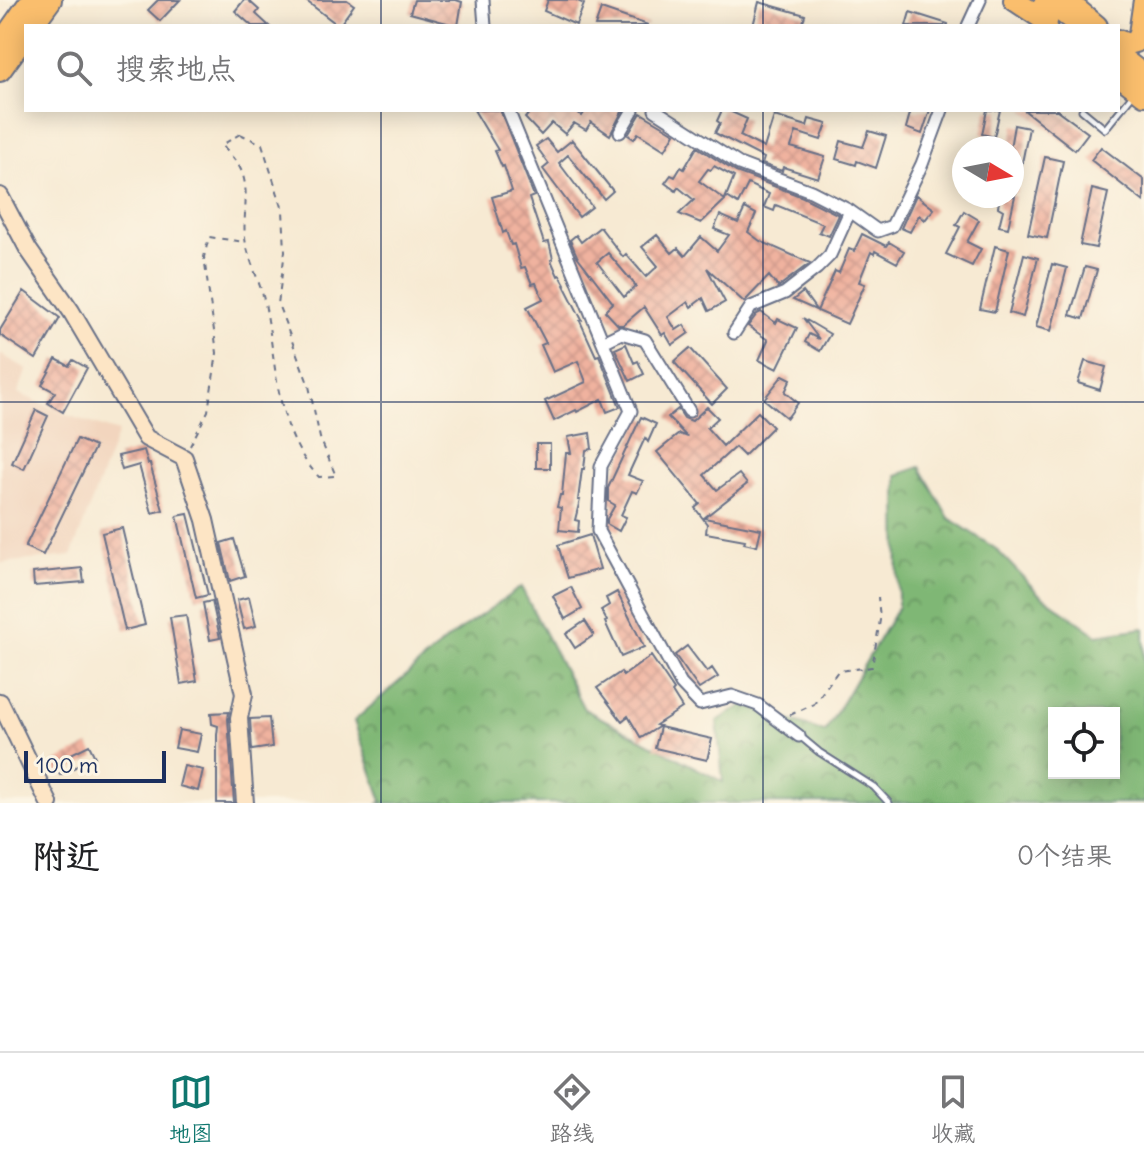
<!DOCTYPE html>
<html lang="zh">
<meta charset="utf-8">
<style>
:root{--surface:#fff;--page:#f2f2f2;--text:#202124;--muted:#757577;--line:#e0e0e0;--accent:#0f766e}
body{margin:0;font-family:Delius,"LXGW WenKai TC",sans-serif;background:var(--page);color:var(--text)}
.controls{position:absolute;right:24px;bottom:24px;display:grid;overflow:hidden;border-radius:0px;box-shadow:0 4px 20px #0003}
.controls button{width:72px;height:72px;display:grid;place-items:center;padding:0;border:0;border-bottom:2px solid var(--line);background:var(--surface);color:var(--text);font:40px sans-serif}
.compass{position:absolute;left:952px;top:136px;width:72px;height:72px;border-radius:50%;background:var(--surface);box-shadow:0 4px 20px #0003;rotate:100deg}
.scale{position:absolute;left:24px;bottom:20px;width:142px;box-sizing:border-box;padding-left:8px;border:4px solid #1b2f5e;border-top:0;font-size:22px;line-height:28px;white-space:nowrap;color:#1b2f5e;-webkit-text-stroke:6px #fcf5e5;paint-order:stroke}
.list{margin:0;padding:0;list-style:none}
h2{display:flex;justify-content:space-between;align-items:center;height:104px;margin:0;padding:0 32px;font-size:34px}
h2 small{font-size:26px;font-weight:400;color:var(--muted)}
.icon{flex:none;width:44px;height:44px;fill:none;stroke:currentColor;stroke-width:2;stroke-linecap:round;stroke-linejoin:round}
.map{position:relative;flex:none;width:1144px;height:803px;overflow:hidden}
.search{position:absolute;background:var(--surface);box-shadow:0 4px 20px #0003;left:24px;right:24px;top:24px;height:88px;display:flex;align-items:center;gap:20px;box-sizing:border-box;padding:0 28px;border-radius:0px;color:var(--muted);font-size:30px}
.sheet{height:248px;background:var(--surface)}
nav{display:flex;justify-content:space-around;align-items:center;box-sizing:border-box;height:112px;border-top:2px solid var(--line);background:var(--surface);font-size:22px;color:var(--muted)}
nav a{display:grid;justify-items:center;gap:4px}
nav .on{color:var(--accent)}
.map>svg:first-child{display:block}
</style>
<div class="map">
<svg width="1144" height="803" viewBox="0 0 1144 803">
<defs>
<pattern id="forest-crowns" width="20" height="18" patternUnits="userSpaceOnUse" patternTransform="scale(2)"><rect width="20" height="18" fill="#7fb774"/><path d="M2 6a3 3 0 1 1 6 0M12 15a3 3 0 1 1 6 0" fill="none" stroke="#679562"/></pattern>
<pattern id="building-cross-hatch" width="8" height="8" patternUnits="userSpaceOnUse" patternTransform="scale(2)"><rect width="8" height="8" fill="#f0b29f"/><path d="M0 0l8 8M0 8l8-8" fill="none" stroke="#cd998b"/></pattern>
</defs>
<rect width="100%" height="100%" fill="#fcf5e5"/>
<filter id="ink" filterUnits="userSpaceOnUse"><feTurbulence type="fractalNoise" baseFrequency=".0125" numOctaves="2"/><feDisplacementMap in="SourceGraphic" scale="16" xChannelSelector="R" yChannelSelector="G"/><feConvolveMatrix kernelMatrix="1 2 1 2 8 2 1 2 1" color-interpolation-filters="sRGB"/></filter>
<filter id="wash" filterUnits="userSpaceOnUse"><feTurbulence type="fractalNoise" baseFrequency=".006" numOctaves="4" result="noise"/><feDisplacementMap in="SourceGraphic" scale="32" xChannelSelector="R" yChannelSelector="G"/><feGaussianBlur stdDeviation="1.8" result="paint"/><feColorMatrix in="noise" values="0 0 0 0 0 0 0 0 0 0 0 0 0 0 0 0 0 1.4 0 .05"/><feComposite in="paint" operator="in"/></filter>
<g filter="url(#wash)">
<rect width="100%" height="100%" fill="#f7ead3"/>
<path fill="#f2d5be" d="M 0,354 L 27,369 L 18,393 L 67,415 L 118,432 L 71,556 L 0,563 Z"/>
<path fill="url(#forest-crowns)" stroke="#4d7369" stroke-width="2" fill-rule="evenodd" d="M 920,467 L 949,518 L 996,549 L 1038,593 L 1097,635 L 1144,628 L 1144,803 L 379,803 L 382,801 L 354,721 L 449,638 L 521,587 L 584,709 L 723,782 L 717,721 L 744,705 L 825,732 L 898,607 L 897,475 ZM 1054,713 L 1114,713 L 1114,773 L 1054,773 Z"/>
<g id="blocks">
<path fill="url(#building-cross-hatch)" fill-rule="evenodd" d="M 158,0 L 180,0 L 160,21 L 148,10 Z
M 244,0 L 248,0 L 259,10 L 256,14 L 269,26 L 252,26 L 235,11 Z
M 305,0 L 347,0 L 354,5 L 339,26 Z
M 414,0 L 456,0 L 462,2 L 458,26 L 410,13 Z
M 548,0 L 576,0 L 584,4 L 576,25 L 544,11 Z
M 759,2 L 805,15 L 802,26 L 753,26 Z
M 601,9 L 648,25 L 648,26 L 595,26 Z
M 910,12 L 948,24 L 948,26 L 906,26 Z
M 474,110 L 500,110 L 534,196 L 529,198 L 544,243 L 549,242 L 553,259 L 551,260 L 558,276 L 560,275 L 565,284 L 564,285 L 582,320 L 580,321 L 596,356 L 599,355 L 620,407 L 607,412 L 602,399 L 577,412 L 576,410 L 554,421 L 545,401 L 586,382 L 578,361 L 553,372 L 541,345 L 546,343 L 527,307 L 543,299 L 536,283 L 532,284 L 525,267 L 521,268 L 514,244 L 511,245 L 506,231 L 503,233 L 492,197 L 512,191 L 504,166 L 502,167 L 495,151 L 498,150 Z
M 532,110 L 575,110 L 582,116 L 586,110 L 623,110 L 610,135 L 591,122 L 586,130 L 574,123 L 565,134 L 552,123 L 541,135 L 525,118 Z
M 722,110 L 727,110 L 747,119 L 740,136 L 764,148 L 774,116 L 807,126 L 809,119 L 827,124 L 821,140 L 796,132 L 791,147 L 825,157 L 818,178 L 783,167 L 782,171 L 762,164 L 764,158 L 715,133 L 720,123 L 717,121 Z
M 911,110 L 930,110 L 922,134 L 906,128 Z
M 987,110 L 1000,110 L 994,137 L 982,134 Z
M 1024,110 L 1057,110 L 1088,133 L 1075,150 Z
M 641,113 L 675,133 L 665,150 L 638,133 L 634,139 L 628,135 Z
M 1014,125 L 1029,128 L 1016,193 L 1012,193 L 1012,148 L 1010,148 Z
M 869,131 L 886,136 L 876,168 L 857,161 L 856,165 L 836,159 L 841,141 L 863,147 Z
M 546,139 L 557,152 L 572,140 L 613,191 L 604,199 L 568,155 L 559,163 L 592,207 L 579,217 L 543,169 L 549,164 L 536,146 Z
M 697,147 L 736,172 L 803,197 L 839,215 L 829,236 L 819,232 L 823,224 L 776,205 L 774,211 L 764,207 L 769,194 L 748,184 L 738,204 L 727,197 L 725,199 L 734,177 L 714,166 L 711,170 L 708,169 L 699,181 L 725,200 L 701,223 L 679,214 L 694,200 L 678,187 L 676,191 L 665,183 L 671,175 L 675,177 L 681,167 L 684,169 Z
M 1101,147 L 1144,180 L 1144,202 L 1091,160 Z
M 1045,157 L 1063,161 L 1047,238 L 1028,234 Z
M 1092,189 L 1108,193 L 1096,248 L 1080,245 Z
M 916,195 L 934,209 L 925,220 L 919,215 L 910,232 L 901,228 Z
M 1000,196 L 1015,196 L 1008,228 L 999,226 L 1003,210 L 998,207 Z
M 745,208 L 756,214 L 748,232 L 760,241 L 810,263 L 778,287 L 769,276 L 744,302 L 707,268 L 725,302 L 709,311 L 703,298 L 691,307 L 688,302 L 668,317 L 676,330 L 684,325 L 689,333 L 672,345 L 665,333 L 662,335 L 644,307 L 623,325 L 618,325 L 605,311 L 613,303 L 577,256 L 570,240 L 576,235 L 581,242 L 600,227 L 623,257 L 626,254 L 646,277 L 658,266 L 642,247 L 657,235 L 672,253 L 678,248 L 685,256 L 701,237 L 717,251 L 729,235 L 714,229 L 720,215 L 738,223 ZM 608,253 L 636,286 L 624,297 L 597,262 Z
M 964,211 L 979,220 L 967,242 L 981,249 L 972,266 L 946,254 L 960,227 L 956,225 Z
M 862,234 L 886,246 L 889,242 L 904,251 L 897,263 L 875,251 L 874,254 L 871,252 L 859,282 L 865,284 L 847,324 L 793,300 L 803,292 L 817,311 L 835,271 L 839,273 L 849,249 L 854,251 Z
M 995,246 L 1009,250 L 995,312 L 980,309 Z
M 1024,254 L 1038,258 L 1023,317 L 1009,313 Z
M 1052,264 L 1067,268 L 1051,331 L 1036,327 Z
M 1085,267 L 1097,270 L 1083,319 L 1070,315 Z
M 24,291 L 60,318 L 36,359 L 0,335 L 0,330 Z
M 761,312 L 776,323 L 778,319 L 797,328 L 777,369 L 759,360 L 768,340 L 748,326 L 757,314 Z
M 803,318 L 830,334 L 820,351 L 805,342 L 809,334 L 819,339 Z
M 626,344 L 634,363 L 638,361 L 644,374 L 630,381 L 615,349 Z
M 690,348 L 727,389 L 712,404 L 674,362 Z
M 56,359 L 69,366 L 73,360 L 87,368 L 63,412 L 48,403 L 55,392 L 42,385 Z
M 1085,361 L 1106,367 L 1100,390 L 1078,383 Z
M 783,375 L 791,379 L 785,392 L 798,403 L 787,418 L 764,399 Z
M 707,407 L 718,418 L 707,428 L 723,446 L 758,412 L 773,427 L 744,456 L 735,447 L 704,475 L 717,490 L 739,474 L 747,484 L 704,518 L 761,529 L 757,546 L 744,543 L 745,540 L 706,533 L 707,524 L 695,508 L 700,504 L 657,452 L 679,434 L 687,437 L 668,417 L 678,409 L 684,418 L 692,421 Z
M 36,410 L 48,416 L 24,469 L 12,463 Z
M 641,417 L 656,424 L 648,442 L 645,438 L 628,475 L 643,481 L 637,493 L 632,491 L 621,515 L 626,517 L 619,531 L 607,524 L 607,519 L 615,505 L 608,501 L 608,488 Z
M 590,433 L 592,449 L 586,450 L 584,469 L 582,469 L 578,500 L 580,500 L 575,520 L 579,521 L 578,532 L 559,530 L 561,508 L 557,507 L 560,495 L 562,495 L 566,453 L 571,453 L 568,437 Z
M 77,439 L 95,447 L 43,555 L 25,547 Z
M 536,444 L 550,444 L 550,468 L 536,468 Z
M 144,450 L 148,464 L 150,464 L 163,510 L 152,513 L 139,465 L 122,470 L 118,456 Z
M 188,514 L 208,595 L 196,598 L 177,516 Z
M 122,528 L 145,625 L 125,630 L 102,533 Z
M 590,535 L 600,569 L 568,578 L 558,545 Z
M 234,539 L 245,576 L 230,581 L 221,543 Z
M 82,568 L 84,582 L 34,586 L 33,573 Z
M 571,587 L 582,609 L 565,619 L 553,596 Z
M 617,592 L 644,647 L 621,657 L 605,622 L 607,621 L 601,610 L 609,605 L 606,598 Z
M 249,597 L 256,626 L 244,629 L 237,600 Z
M 212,601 L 220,638 L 210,640 L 203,603 Z
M 186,615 L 197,681 L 181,684 L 170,617 Z
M 585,621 L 594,635 L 575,648 L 566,634 Z
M 687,646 L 707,672 L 712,668 L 718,677 L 699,689 L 675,655 Z
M 651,656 L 674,690 L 672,692 L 682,708 L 656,725 L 660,726 L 641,738 L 628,716 L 622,721 L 597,688 L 621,672 L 623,676 Z
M 229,712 L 228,719 L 234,803 L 217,803 L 217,735 L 218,726 L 212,724 L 211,713 Z
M 269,718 L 272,747 L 252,750 L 250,719 Z
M 660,727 L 712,739 L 707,760 L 655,748 Z
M 179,730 L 201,734 L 197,752 L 175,748 Z
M 89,745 L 95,757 L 60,775 L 53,763 Z
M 184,766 L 203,770 L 198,791 L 179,786 Z"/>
</g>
</g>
<g filter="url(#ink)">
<use href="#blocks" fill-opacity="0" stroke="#687087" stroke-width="2"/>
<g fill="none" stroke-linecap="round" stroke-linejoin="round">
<g stroke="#687087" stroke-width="9">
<path id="lane" d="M 1082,110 L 1105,129 L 1134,93
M 801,737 L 819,752 L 874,787 L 889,803"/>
</g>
<g stroke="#687087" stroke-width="15">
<path id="street" d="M 483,0 L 485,26
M 968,26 L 980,0
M 508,110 L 631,411 L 601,466 L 598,531 L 681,684 L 700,704 L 732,696 L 758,705 L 799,736
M 655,110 L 739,164 L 811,191 L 850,211
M 620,132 L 633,110
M 734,333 L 751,307 L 785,293 L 817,268 L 830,255 L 850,211 L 878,231 L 892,226 L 922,164 L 942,110
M 603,342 L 621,333 L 645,340 L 689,411"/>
</g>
<g stroke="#687087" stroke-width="20">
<path id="secondary" d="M 0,196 L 28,249 L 71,311 L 146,438 L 184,458 L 205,520 L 244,694 L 239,718 L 245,803
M 0,702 L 49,803"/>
</g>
<g stroke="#687087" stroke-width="24">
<path id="highway" d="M 1014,0 L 1047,22
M 1072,5 L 1097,26
M 1043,20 L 1041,13 L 1041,8 L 1048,4 L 1052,5 L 1080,26
M 32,26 L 51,0
M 1118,40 L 1128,44 L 1135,42 L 1139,34 L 1144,0
M 0,44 L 31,0
M 1118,55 L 1144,75
M 0,71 L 26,35
M 1118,75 L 1144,95"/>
</g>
<path stroke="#687087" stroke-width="2" stroke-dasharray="6 6" stroke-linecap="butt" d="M 240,134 L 262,144 L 283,210 L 285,251 L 278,304 L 309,386 L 320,438 L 336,476 L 319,477 C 275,432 277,366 266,309 C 262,286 251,266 246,244 C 241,221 251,192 241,170 C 237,161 228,153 222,145 Z
M 190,446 L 208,411 L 217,353 L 204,257 L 209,237 L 245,242
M 790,715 L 814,704 L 838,671 L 872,667 L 880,620 L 878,597"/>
<use href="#lane" stroke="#fff" stroke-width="5"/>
<use href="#street" stroke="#fff" stroke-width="11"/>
<use href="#secondary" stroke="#fde5c5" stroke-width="16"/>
<use href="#highway" stroke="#fabe6d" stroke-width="20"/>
</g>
</g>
<path fill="none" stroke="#1b2f5e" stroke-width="2" stroke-opacity="0.55" d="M 381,0 L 381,26M 763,0 L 763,26M 381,110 L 381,803M 763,110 L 763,803M 0,402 L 1144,402"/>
</svg>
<div class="controls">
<button><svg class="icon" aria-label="locate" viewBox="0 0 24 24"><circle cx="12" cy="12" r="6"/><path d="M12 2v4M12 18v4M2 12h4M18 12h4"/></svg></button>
</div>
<svg class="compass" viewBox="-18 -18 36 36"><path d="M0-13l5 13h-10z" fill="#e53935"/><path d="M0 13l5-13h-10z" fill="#757577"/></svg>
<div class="scale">100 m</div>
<div class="search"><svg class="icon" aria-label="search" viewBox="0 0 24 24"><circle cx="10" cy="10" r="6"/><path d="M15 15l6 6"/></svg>搜索地点</div>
</div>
<section class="sheet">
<h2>附近<small>0个结果</small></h2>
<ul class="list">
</ul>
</section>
<nav>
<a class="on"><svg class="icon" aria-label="map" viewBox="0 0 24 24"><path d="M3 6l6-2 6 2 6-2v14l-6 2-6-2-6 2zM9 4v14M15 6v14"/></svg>地图</a>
<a><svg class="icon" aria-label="directions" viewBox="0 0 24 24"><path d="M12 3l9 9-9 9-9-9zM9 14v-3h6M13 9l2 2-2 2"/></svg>路线</a>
<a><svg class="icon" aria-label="saved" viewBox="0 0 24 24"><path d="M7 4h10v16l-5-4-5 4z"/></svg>收藏</a>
</nav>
